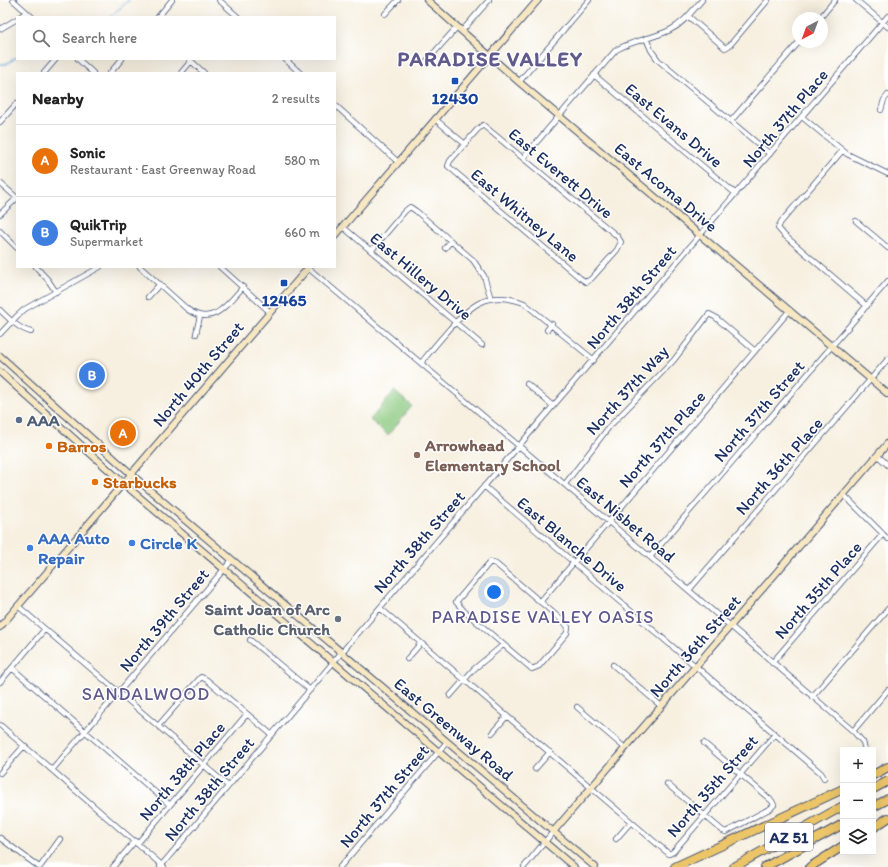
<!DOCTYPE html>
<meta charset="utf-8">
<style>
:root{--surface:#fff;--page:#f6f6f6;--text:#222;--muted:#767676;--line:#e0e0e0;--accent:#1a73e8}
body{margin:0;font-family:Itim,sans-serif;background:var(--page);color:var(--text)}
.controls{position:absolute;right:12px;bottom:12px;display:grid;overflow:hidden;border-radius:0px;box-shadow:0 4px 16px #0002}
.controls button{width:36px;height:36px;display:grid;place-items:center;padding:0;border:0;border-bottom:1px solid var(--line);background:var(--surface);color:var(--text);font:20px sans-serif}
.compass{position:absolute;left:792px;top:12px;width:36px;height:36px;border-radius:50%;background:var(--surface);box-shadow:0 4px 16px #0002;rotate:221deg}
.you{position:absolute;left:494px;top:592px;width:14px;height:14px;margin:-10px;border:3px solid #fff;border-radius:50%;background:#1a73e8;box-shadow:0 0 0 6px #1a73e833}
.badge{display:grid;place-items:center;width:26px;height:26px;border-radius:50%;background:var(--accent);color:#fff;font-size:13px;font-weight:700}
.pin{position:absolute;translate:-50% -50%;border:2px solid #fff;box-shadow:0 1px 4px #0006}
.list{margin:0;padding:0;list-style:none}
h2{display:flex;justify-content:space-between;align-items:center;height:52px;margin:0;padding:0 16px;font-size:17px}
h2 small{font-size:13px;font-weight:400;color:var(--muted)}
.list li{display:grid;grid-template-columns:26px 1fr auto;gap:12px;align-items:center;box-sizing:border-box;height:72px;padding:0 16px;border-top:1px solid var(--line)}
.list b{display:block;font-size:15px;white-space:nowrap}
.list p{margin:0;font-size:13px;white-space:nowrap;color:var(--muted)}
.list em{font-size:13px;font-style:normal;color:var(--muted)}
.icon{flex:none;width:22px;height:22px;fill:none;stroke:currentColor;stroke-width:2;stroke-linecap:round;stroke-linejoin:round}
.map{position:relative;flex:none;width:888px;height:867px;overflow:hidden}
.search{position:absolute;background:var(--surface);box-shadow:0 4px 16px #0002;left:16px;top:16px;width:320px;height:44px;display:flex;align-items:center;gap:10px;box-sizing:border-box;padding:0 14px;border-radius:0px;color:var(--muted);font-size:15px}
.panel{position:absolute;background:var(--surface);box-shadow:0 4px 16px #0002;left:16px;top:72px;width:320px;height:196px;border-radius:0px}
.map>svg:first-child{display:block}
</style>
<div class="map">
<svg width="888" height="867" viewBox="0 0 888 867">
<rect width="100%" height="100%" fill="#fff"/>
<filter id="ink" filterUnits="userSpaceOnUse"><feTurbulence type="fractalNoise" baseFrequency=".025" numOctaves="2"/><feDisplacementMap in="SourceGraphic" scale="8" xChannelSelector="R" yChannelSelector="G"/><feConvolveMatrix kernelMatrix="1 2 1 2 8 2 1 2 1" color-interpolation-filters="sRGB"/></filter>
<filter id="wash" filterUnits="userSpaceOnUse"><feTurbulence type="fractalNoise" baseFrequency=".012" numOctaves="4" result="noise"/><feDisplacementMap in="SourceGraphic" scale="16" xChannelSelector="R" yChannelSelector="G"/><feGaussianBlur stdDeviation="0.9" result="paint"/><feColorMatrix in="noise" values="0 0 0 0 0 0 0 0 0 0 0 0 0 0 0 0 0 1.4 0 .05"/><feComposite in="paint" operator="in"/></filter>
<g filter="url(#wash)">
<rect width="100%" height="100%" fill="#f7f0e0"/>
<path fill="#8ac87e" stroke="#527c6e" d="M 394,391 L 412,406 L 388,435 L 370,420 Z"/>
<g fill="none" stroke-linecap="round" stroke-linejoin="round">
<path stroke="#6aabde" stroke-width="1.5" d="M 110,17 L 129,0
M 0,64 L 6,64 L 17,57"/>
</g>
</g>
<g filter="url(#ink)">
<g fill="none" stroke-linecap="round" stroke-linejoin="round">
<g stroke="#3c4c72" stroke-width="6">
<path id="street" d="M 13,0 L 32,17
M 219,0 L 238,17
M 856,0 L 888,27
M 385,14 L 398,0
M 688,16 L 725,48 L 730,45 L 768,0
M 20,17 L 26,12
M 158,17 L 172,0
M 820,18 L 835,0
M 0,29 L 17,19
M 462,31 L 489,0
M 646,38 L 651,50 L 658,60 L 770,154
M 78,59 L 93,73
M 189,59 L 204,73
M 285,59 L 300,73
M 425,63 L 457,27
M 44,73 L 56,59
M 110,73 L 122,59
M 181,73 L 191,61
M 594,75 L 736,194
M 519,82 L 589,0
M 335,105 L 398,162
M 881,110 L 884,100 L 888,95
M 802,117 L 847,154 L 888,174
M 435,119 L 465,144
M 731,121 L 799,42
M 0,122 L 17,103
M 483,125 L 617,236 L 621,242 L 617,250 L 591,279 L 586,282 L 580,278 L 448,166 L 450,161 L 477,130 Z
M 842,151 L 781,222 L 778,228 L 784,235 L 867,306
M 523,158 L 616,50 C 633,40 652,39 670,30 C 683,24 692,11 702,0
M 0,183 L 17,198
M 0,214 L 17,198
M 856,221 L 888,248
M 343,227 L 482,345
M 0,231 L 17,248
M 445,248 L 451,241
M 371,251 L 405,211 L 410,207 L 416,211 L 473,260 L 484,276 L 491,299
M 36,267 L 48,280 L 56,292
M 140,267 L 187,309 C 212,328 228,304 243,287
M 220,267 L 270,312
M 307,267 L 609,522 L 853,731 L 863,742 L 865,750
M 148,297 L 160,284
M 0,310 C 9,319 19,329 31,332
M 547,330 L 552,324
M 0,334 L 17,316 L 25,309 L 100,267
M 196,334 L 200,316
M 421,363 C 429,353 438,342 447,332 C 469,306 488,289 524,303 L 594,360
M 527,384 L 553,406
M 877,455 L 888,465
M 565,484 L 609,427 L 674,360 L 709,314 L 715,317 L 755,351
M 484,486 L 821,773 L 824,778
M 844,495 L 888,539
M 650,557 L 888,281
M 490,562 L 496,564 L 564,622 L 568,627 L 567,633 L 539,666 L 532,669 L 464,611 L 456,602 Z
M 689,590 L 888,359
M 540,602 L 790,310
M 18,606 L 228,786
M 380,608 L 669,854 L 673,852 L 775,734
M 250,640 L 310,690
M 407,659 L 421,643
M 772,663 L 883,534
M 613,665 L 661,706
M 12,668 L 170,805
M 0,682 L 45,629
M 450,696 L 474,669 L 503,645
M 812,697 L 888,609
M 577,707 L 625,748
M 0,725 L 164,867
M 158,726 L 201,677 L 207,680 L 272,735
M 853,731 L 888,690
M 492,733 L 507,716
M 535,769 L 550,752
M 52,770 L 232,560
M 0,773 L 24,746
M 667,784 L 723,831 L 726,832 L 771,808 L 774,805 L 772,801 L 704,743
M 0,838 L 39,867
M 616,839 L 631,822
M 137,844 L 247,714
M 40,867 L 60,839
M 113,867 L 135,841
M 160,867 L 347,646 L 888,16
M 340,867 L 447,742
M 524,867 L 553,832"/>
</g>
<g stroke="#3c4c72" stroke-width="8">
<path id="secondary" d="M 427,0 L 519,82 L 888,394
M 335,236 L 538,0
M 0,356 L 139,481 L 595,867
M 0,372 L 131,490 L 574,867
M 0,627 L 309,267
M 553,832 L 888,443"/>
</g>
<g stroke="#3c4c72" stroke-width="10">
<path id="highway" d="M 873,775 L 888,767
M 873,789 L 888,781
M 873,807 L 888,799
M 873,828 L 888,818
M 675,867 L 843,789
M 734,867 L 843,806
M 765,867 L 843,824
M 810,867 L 843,846"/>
</g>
<use href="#street" stroke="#fff" stroke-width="4.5"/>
<use href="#secondary" stroke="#f7e8c3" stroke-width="6"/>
<use href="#highway" stroke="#ecc569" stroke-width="8"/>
</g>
</g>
<g fill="#1a4fb4" stroke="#fff" stroke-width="1.5">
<rect x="451" y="77" width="8" height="8" rx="2"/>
<rect x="280" y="279" width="8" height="8" rx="2"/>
</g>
<circle fill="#5c6f8a" stroke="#fff" stroke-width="1.5" cx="19" cy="420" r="4"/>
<g fill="#e8710a" stroke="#fff" stroke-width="1.5">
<circle cx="49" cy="446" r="4"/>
<circle cx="95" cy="482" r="4"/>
</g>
<circle fill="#8d6e63" stroke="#fff" stroke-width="1.5" cx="417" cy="455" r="4"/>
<g fill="#3f7fe0" stroke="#fff" stroke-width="1.5">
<circle cx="132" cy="543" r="4"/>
<circle cx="30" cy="548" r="4"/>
</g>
<circle fill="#6b7280" stroke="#fff" stroke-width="1.5" cx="338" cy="619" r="4"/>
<g text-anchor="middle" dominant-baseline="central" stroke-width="3" stroke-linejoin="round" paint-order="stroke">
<rect fill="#fff" stroke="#5f6d8e" stroke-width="1" x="765" y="823" width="48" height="28" rx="3"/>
<g font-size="16" font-weight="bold" fill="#1b2f5e">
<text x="789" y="837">AZ 51</text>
</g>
<g font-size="17" font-weight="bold" fill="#164399" stroke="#fff">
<text x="455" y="98">12430</text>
<text x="284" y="300">12465</text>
</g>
<g font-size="17" fill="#1b2f5e" stroke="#fff">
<text transform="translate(785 118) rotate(-50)">North 37th Place</text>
<text transform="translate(674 125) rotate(40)">East Evans Drive</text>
<text transform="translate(561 173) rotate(40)">East Everett Drive</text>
<text transform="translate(666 187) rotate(40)">East Acoma Drive</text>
<text transform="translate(525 215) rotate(40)">East Whitney Lane</text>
<text transform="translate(421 276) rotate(40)">East Hillery Drive</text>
<text transform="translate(631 297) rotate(-50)">North 38th Street</text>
<text transform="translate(198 374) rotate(-50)">North 40th Street</text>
<text transform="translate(627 390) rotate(-48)">North 37th Way</text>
<text transform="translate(759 411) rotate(-49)">North 37th Street</text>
<text transform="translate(662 439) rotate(-49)">North 37th Place</text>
<text transform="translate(779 466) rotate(-49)">North 36th Place</text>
<text transform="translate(626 519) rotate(40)">East Nisbet Road</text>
<text transform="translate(419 542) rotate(-49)">North 38th Street</text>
<text transform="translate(572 544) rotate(40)">East Blanche Drive</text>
<text transform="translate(818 590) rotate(-49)">North 35th Place</text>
<text transform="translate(164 620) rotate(-50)">North 39th Street</text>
<text transform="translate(695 646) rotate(-49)">North 36th Street</text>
<text transform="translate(454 729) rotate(40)">East Greenway Road</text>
<text transform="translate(182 771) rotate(-50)">North 38th Place</text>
<text transform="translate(712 786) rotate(-49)">North 35th Street</text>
<text transform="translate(209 789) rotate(-50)">North 38th Street</text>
<text transform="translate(384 796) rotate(-50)">North 37th Street</text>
</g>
<g font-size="17" font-weight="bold" fill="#4e5e75" stroke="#fff" text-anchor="start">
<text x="27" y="420">AAA</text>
</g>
<g font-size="17" font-weight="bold" fill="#785e54" stroke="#fff" text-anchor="start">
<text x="425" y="445">Arrowhead<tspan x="425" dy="20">Elementary School</tspan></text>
</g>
<g font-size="17" font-weight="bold" fill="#c56008" stroke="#fff" text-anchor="start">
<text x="57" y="446">Barros</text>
<text x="103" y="482">Starbucks</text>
</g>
<g font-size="17" font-weight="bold" fill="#366cbe" stroke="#fff" text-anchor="start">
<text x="38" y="538">AAA Auto<tspan x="38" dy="20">Repair</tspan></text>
<text x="140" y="543">Circle K</text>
</g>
<g font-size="17" font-weight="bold" fill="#5b616d" stroke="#fff" text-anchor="end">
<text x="330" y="609">Saint Joan of Arc<tspan x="330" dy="20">Catholic Church</tspan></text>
</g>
<g font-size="18" letter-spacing="1" fill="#615a8d" stroke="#fff">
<text x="543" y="617">PARADISE VALLEY OASIS</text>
<text x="146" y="694">SANDALWOOD</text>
</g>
<g font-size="21" font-weight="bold" letter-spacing="1" fill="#615a8d" stroke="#fff">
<text x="490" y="58">PARADISE VALLEY</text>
</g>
</g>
</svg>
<div class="controls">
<button>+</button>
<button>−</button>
<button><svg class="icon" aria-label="layers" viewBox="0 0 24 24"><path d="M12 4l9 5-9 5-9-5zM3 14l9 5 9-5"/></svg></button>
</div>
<svg class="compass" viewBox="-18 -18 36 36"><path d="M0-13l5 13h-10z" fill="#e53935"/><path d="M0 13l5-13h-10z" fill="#767676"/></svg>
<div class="you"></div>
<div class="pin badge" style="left:123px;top:433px;background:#e8710a">A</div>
<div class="pin badge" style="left:92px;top:375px;background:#3f7fe0">B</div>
<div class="search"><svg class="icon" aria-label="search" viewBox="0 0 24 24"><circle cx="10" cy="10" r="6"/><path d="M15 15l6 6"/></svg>Search here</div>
<section class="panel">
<h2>Nearby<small>2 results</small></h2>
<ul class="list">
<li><span class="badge" style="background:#e8710a">A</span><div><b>Sonic</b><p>Restaurant · East Greenway Road</p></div><em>580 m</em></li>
<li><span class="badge" style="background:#3f7fe0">B</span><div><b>QuikTrip</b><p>Supermarket</p></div><em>660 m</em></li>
</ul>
</section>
</div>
